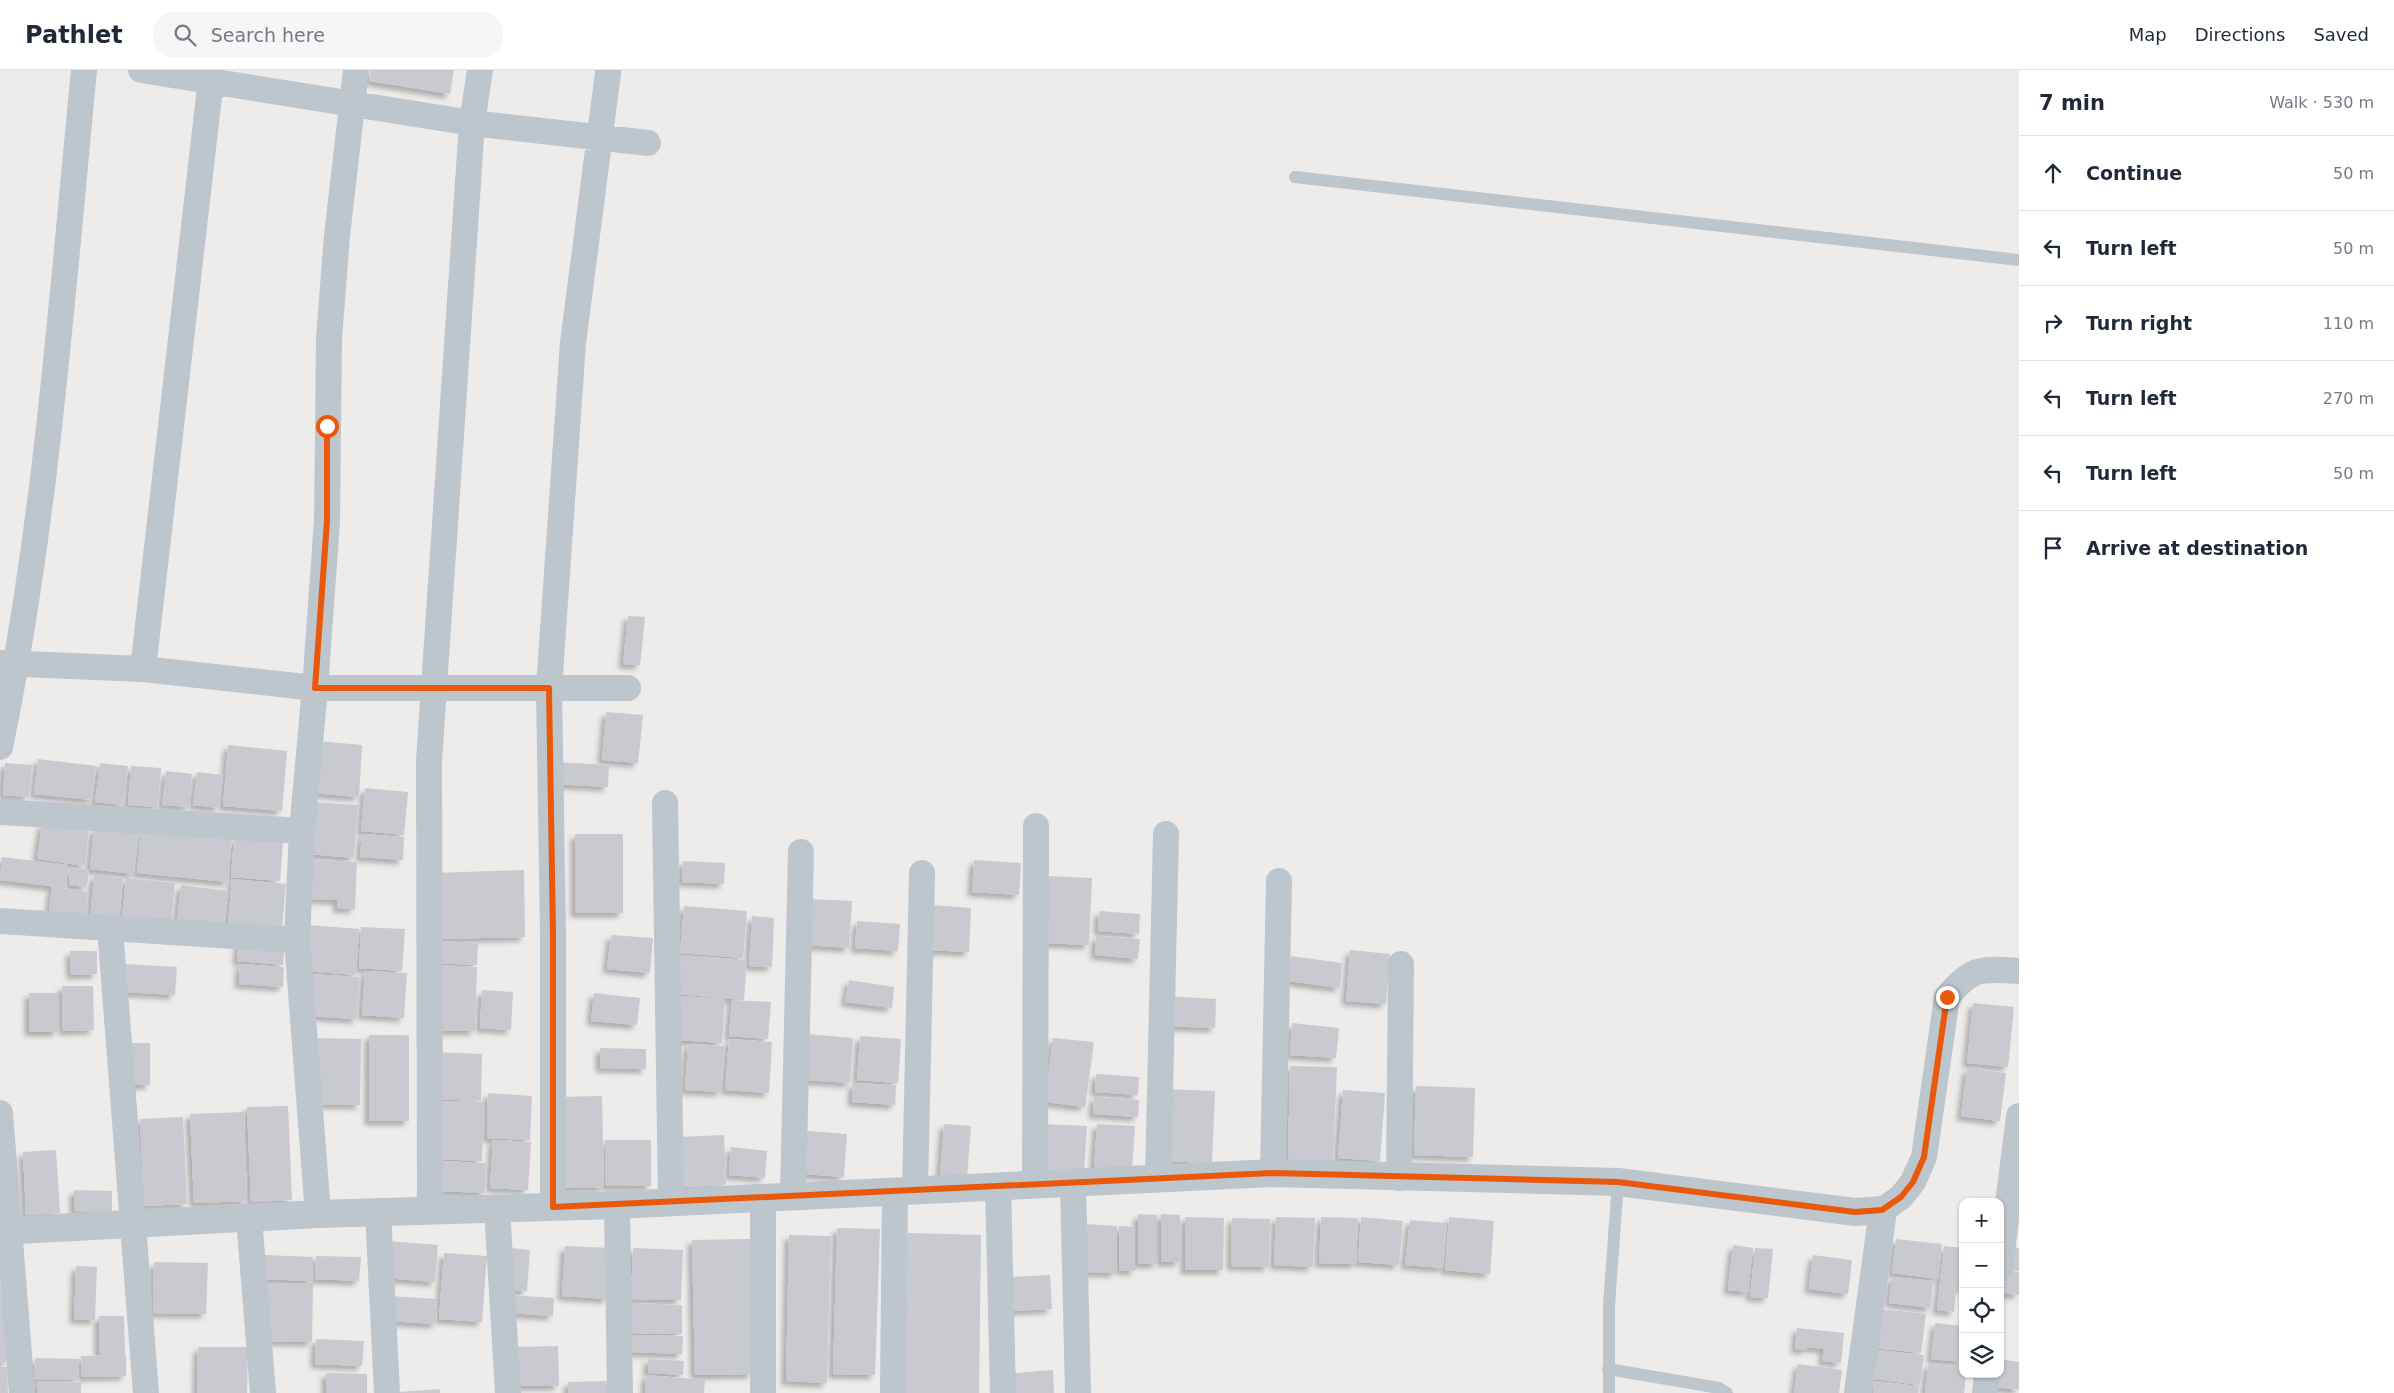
<!DOCTYPE html>
<meta charset="utf-8">
<style>
:root{--surface:#fff;--page:#f6f6f7;--text:#1f2937;--muted:#747a83;--line:#e0e1e3}
body{margin:0;font-family:"DejaVu Sans",sans-serif;background:var(--page);color:var(--text)}
.controls{position:absolute;right:15px;bottom:15px;display:grid;overflow:hidden;border-radius:10px;box-shadow:0 1px 4px #0004}
.controls button{width:45px;height:45px;display:grid;place-items:center;padding:0;border:0;border-bottom:1px solid var(--line);background:var(--surface);color:var(--text);font:25px sans-serif}
.stop{position:absolute;width:15px;height:15px;margin:-11px;border:4px solid #ea580c;border-radius:50%;background:#fff}
.stop.end{background:#ea580c;border-color:#fff;box-shadow:0 1px 5px #0008}
.list{margin:0;padding:0;list-style:none}
h2{display:flex;justify-content:space-between;align-items:center;height:65px;margin:0;padding:0 20px;font-size:21px}
h2 small{font-size:16px;font-weight:400;color:var(--muted)}
.list li{display:grid;grid-template-columns:32px 1fr auto;gap:15px;align-items:center;box-sizing:border-box;height:75px;padding:0 20px;border-top:1px solid var(--line)}
.list b{display:block;font-size:19px;white-space:nowrap}
.list em{font-size:16px;font-style:normal;color:var(--muted)}
.icon{flex:none;width:28px;height:28px;fill:none;stroke:currentColor;stroke-width:2;stroke-linecap:round;stroke-linejoin:round}
.map{position:relative;flex:none;width:2019px;height:1323px;overflow:hidden}
header{display:flex;align-items:center;gap:30px;box-sizing:border-box;height:70px;padding:0 25px;background:var(--surface);border-bottom:1px solid var(--line)}
header strong{font-size:24px}
nav{display:flex;gap:28px;margin-inline-start:auto;font-size:18px}
.search{width:350px;height:45px;background:var(--page);display:flex;align-items:center;gap:12px;box-sizing:border-box;padding:0 18px;border-radius:20px;color:var(--muted);font-size:19px}
main{display:flex}
aside{flex:1;background:var(--surface)}
.map>svg:first-child{display:block}
</style>
<header>
<strong>Pathlet</strong>
<div class="search"><svg class="icon" aria-label="search" viewBox="0 0 24 24"><circle cx="10" cy="10" r="6"/><path d="M15 15l6 6"/></svg>Search here</div>
<nav><a>Map</a><a>Directions</a><a>Saved</a></nav>
</header>
<main>
<div class="map">
<svg width="2019" height="1323" viewBox="0 0 2019 1323">
<defs>
<filter id="shadow"><feDropShadow dx="-4.5" dy="4.5" stdDeviation="2.5" flood-color="#0004"/></filter>
</defs>
<rect width="100%" height="100%" fill="#eeebeb"/>
<path fill="#c8cad0" filter="url(#shadow)" d="M 370,0 L 454,0 L 450,24 L 369,11 Z
M 628,546 L 645,547 L 640,595 L 623,594 Z
M 606,642 L 643,645 L 638,693 L 602,690 Z
M 317,671 L 362,675 L 359,727 L 313,723 Z
M 228,675 L 287,681 L 282,741 L 223,736 Z
M 38,689 L 96,696 L 92,730 L 34,724 Z
M 554,692 L 609,695 L 608,717 L 553,714 Z
M 5,693 L 32,695 L 29,727 L 3,725 Z
M 100,693 L 128,696 L 124,735 L 95,732 Z
M 131,696 L 161,698 L 158,737 L 128,735 Z
M 166,701 L 192,704 L 189,737 L 162,735 Z
M 197,702 L 223,705 L 219,738 L 193,735 Z
M 365,718 L 408,722 L 404,765 L 361,761 Z
M 313,732 L 358,735 L 354,788 L 309,784 Z
M 42,754 L 89,761 L 85,796 L 37,789 Z
M 94,758 L 139,763 L 134,804 L 90,799 Z
M 141,759 L 232,767 L 228,812 L 137,803 Z
M 362,764 L 404,767 L 403,790 L 360,787 Z
M 575,764 L 623,764 L 623,843 L 575,843 Z
M 234,767 L 283,771 L 280,811 L 231,807 Z
M 2,787 L 68,795 L 66,818 L 0,810 Z
M 312,790 L 357,792 L 355,839 L 337,838 L 338,830 L 310,829 Z
M 974,790 L 1021,793 L 1019,825 L 972,822 Z
M 683,791 L 725,793 L 724,814 L 682,812 Z
M 70,797 L 89,800 L 87,817 L 69,815 Z
M 524,800 L 525,867 L 436,869 L 434,803 Z
M 94,805 L 123,808 L 119,852 L 90,849 Z
M 1046,806 L 1092,808 L 1089,875 L 1043,873 Z
M 126,808 L 175,813 L 171,855 L 122,850 Z
M 232,809 L 286,814 L 282,859 L 228,854 Z
M 181,815 L 228,821 L 223,858 L 177,853 Z
M 52,817 L 88,822 L 85,848 L 49,843 Z
M 809,829 L 852,831 L 849,878 L 806,875 Z
M 931,835 L 971,838 L 969,882 L 928,880 Z
M 684,836 L 747,841 L 743,888 L 680,883 Z
M 1099,841 L 1140,844 L 1139,864 L 1098,861 Z
M 752,846 L 774,848 L 772,897 L 749,896 Z
M 857,851 L 900,854 L 898,881 L 855,878 Z
M 308,855 L 359,859 L 356,905 L 305,901 Z
M 361,857 L 405,859 L 402,901 L 359,898 Z
M 611,865 L 653,868 L 650,903 L 607,899 Z
M 1096,866 L 1140,869 L 1138,889 L 1095,885 Z
M 239,869 L 285,873 L 283,895 L 237,891 Z
M 434,871 L 478,873 L 477,895 L 434,893 Z
M 1350,880 L 1390,884 L 1386,934 L 1346,931 Z
M 70,881 L 97,881 L 97,904 L 71,905 Z
M 681,885 L 747,890 L 744,930 L 678,924 Z
M 1291,886 L 1342,893 L 1340,918 L 1288,911 Z
M 126,894 L 177,897 L 175,925 L 124,922 Z
M 240,894 L 284,897 L 283,917 L 239,914 Z
M 434,895 L 477,897 L 475,961 L 431,960 Z
M 365,901 L 407,903 L 404,948 L 362,945 Z
M 310,904 L 359,907 L 357,949 L 307,946 Z
M 849,910 L 894,917 L 892,938 L 845,932 Z
M 62,916 L 93,916 L 94,960 L 63,961 Z
M 482,920 L 513,922 L 511,960 L 480,958 Z
M 29,923 L 58,923 L 58,962 L 29,962 Z
M 594,923 L 640,928 L 637,955 L 591,951 Z
M 682,926 L 725,929 L 722,973 L 679,970 Z
M 1166,926 L 1216,929 L 1215,958 L 1164,956 Z
M 732,930 L 771,932 L 768,969 L 729,966 Z
M 1973,933 L 2014,937 L 2008,997 L 1967,993 Z
M 1292,953 L 1339,958 L 1336,988 L 1290,985 Z
M 808,964 L 853,968 L 850,1013 L 805,1010 Z
M 369,965 L 409,965 L 409,1051 L 369,1051 Z
M 860,966 L 901,969 L 898,1013 L 857,1010 Z
M 313,968 L 361,969 L 360,1035 L 313,1034 Z
M 1053,968 L 1094,972 L 1085,1037 L 1045,1032 Z
M 729,969 L 772,972 L 769,1023 L 725,1020 Z
M 132,973 L 150,973 L 150,1015 L 132,1015 Z
M 688,974 L 725,976 L 721,1022 L 685,1020 Z
M 600,978 L 646,979 L 646,999 L 600,998 Z
M 435,982 L 482,984 L 481,1031 L 434,1029 Z
M 1290,996 L 1337,997 L 1333,1092 L 1288,1091 Z
M 1967,998 L 2006,1003 L 2000,1051 L 1961,1046 Z
M 1096,1004 L 1139,1007 L 1138,1025 L 1095,1022 Z
M 853,1013 L 896,1015 L 895,1035 L 852,1032 Z
M 1416,1016 L 1475,1018 L 1473,1087 L 1414,1085 Z
M 1165,1019 L 1215,1021 L 1212,1093 L 1162,1091 Z
M 1343,1020 L 1385,1023 L 1380,1091 L 1338,1088 Z
M 488,1023 L 532,1026 L 530,1070 L 487,1068 Z
M 602,1026 L 604,1117 L 556,1118 L 555,1027 Z
M 1094,1027 L 1139,1030 L 1138,1047 L 1093,1044 Z
M 441,1031 L 484,1032 L 482,1091 L 439,1089 L 440,1060 L 473,1061 L 440,1059 Z
M 288,1036 L 292,1130 L 251,1132 L 247,1037 Z
M 244,1042 L 247,1131 L 194,1133 L 190,1044 Z
M 183,1047 L 187,1134 L 144,1136 L 140,1049 Z
M 944,1054 L 971,1056 L 967,1107 L 940,1105 Z
M 1043,1054 L 1087,1056 L 1084,1102 L 1041,1099 Z
M 1097,1054 L 1135,1056 L 1132,1102 L 1094,1099 Z
M 807,1061 L 847,1064 L 844,1107 L 804,1104 Z
M 724,1065 L 726,1115 L 682,1117 L 680,1067 Z
M 493,1070 L 531,1072 L 528,1120 L 490,1118 Z
M 605,1070 L 651,1070 L 651,1116 L 606,1116 Z
M 731,1077 L 767,1081 L 765,1108 L 729,1105 Z
M 56,1080 L 60,1143 L 26,1145 L 23,1082 Z
M 439,1091 L 486,1093 L 485,1123 L 437,1121 Z
M 74,1120 L 112,1121 L 112,1142 L 74,1141 Z
M 1138,1144 L 1157,1145 L 1157,1194 L 1138,1194 Z
M 1161,1144 L 1180,1145 L 1180,1192 L 1161,1192 Z
M 1185,1147 L 1224,1148 L 1223,1200 L 1185,1200 Z
M 1276,1147 L 1315,1148 L 1313,1197 L 1274,1195 Z
M 1321,1147 L 1358,1148 L 1356,1194 L 1319,1193 Z
M 1361,1147 L 1403,1151 L 1399,1195 L 1358,1192 Z
M 1449,1147 L 1494,1151 L 1490,1204 L 1445,1200 Z
M 1232,1148 L 1270,1149 L 1269,1197 L 1231,1196 Z
M 1410,1150 L 1447,1153 L 1443,1198 L 1405,1195 Z
M 1086,1154 L 1117,1156 L 1116,1203 L 1085,1202 Z
M 1119,1156 L 1135,1157 L 1135,1201 L 1119,1200 Z
M 837,1158 L 880,1159 L 875,1305 L 833,1304 Z
M 908,1163 L 981,1165 L 979,1323 L 906,1323 Z
M 789,1165 L 831,1166 L 827,1313 L 786,1311 Z
M 750,1169 L 753,1304 L 695,1305 L 692,1170 Z
M 1896,1169 L 1942,1174 L 1938,1209 L 1892,1203 Z
M 387,1171 L 438,1175 L 435,1212 L 384,1208 Z
M 1733,1175 L 1753,1178 L 1748,1222 L 1728,1220 Z
M 565,1176 L 611,1178 L 608,1229 L 562,1226 Z
M 1944,1176 L 1963,1178 L 1963,1219 L 1956,1218 L 1954,1242 L 1937,1240 Z
M 2009,1177 L 2019,1178 L 2019,1201 L 2006,1200 Z
M 511,1178 L 530,1180 L 527,1221 L 508,1220 Z
M 633,1178 L 683,1180 L 681,1230 L 631,1229 Z
M 1755,1178 L 1773,1179 L 1768,1228 L 1750,1227 Z
M 444,1183 L 487,1186 L 482,1252 L 439,1249 Z
M 263,1185 L 313,1187 L 312,1211 L 262,1209 Z
M 1813,1185 L 1852,1190 L 1848,1224 L 1809,1219 Z
M 316,1186 L 361,1187 L 359,1211 L 315,1209 Z
M 154,1192 L 208,1193 L 206,1244 L 153,1243 Z
M 76,1196 L 97,1197 L 95,1250 L 74,1249 Z
M 2006,1201 L 2019,1202 L 2019,1225 L 2003,1223 Z
M 1050,1205 L 1052,1239 L 1011,1241 L 1010,1207 Z
M 1892,1207 L 1933,1211 L 1931,1238 L 1889,1233 Z
M 0,1210 L 8,1292 L 0,1293 Z
M 266,1213 L 313,1213 L 312,1272 L 266,1271 Z
M 509,1225 L 554,1228 L 553,1246 L 508,1243 Z
M 389,1226 L 437,1229 L 436,1254 L 387,1251 Z
M 629,1233 L 682,1235 L 682,1264 L 629,1263 Z
M 1880,1239 L 1926,1244 L 1921,1283 L 1876,1278 Z
M 99,1246 L 124,1246 L 125,1285 L 99,1284 Z
M 1935,1253 L 1963,1256 L 1963,1292 L 1931,1289 Z
M 1797,1258 L 1844,1263 L 1841,1293 L 1822,1291 L 1824,1279 L 1807,1277 L 1806,1280 L 1795,1279 Z
M 629,1265 L 683,1266 L 682,1284 L 629,1282 Z
M 316,1269 L 364,1271 L 362,1296 L 315,1294 Z
M 558,1276 L 559,1316 L 515,1316 L 514,1277 Z
M 198,1277 L 248,1277 L 247,1323 L 197,1323 Z
M 1878,1280 L 1924,1285 L 1920,1315 L 1874,1309 Z
M 126,1285 L 126,1306 L 82,1307 L 81,1286 Z
M 35,1288 L 79,1289 L 78,1310 L 34,1309 Z
M 648,1289 L 684,1291 L 683,1305 L 648,1303 Z
M 2000,1289 L 2019,1292 L 2019,1320 L 1996,1317 L 1997,1304 L 2000,1304 Z
M 1798,1294 L 1842,1300 L 1839,1323 L 1794,1323 Z
M 1928,1294 L 1963,1297 L 1963,1304 L 1966,1304 L 1964,1323 L 1925,1323 Z
M 0,1297 L 7,1297 L 8,1323 L 0,1323 Z
M 1053,1300 L 1054,1323 L 1006,1323 L 1004,1304 Z
M 326,1303 L 367,1304 L 367,1323 L 326,1323 Z
M 646,1305 L 705,1310 L 704,1323 L 645,1323 Z
M 37,1311 L 81,1312 L 81,1323 L 37,1323 Z
M 609,1311 L 609,1323 L 568,1323 L 568,1312 Z
M 1874,1311 L 1919,1316 L 1918,1323 L 1873,1323 Z
M 440,1319 L 440,1323 L 399,1323 L 399,1322 Z"/>
<g fill="none" stroke-linecap="round" stroke-linejoin="round">
<path stroke="#bdc5cd" stroke-width="12" d="M 1295,107 L 2019,190
M 1608,1299 L 1719,1318 L 1727,1323
M 1609,1323 L 1609,1235 L 1618,1112"/>
<path stroke="#bdc5cd" stroke-width="26" d="M 141,0 L 472,53 L 648,73
M 0,593 L 143,599 L 315,618 L 628,618
M 143,599 L 212,0
M 0,677 C 46,454 62,226 84,0
M 665,733 L 671,1132
M 0,742 L 302,761
M 0,851 L 297,870
M 110,858 L 146,1323
M 0,1043 L 22,1323
M 1273,1103 L 1279,811
M 1158,1108 L 1166,764
M 1399,1108 L 1401,894
M 1073,1113 L 1078,1323
M 1035,1115 L 1036,756
M 998,1116 L 1003,1323
M 915,1120 L 922,803
M 793,1126 L 801,782
M 763,1127 L 763,1323
M 617,1135 L 620,1323
M 553,1137 L 553,864 L 549,618 L 573,273 L 608,3
M 497,1138 L 508,1323
M 430,1140 L 429,691 L 472,53 L 480,0
M 1883,1140 L 1901,1127 L 1913,1112 L 1924,1087 L 1947,927 C 1973,896 1981,899 2019,901
M 378,1141 L 387,1323
M 318,1144 L 297,870 L 302,761 L 315,618 L 327,451 L 329,268 L 337,166 L 356,0
M 249,1148 L 263,1323
M 2000,1198 L 2019,1046
M 893,1323 L 895,1121
M 1985,1323 L 1987,1304"/>
<path stroke="#bdc5cd" stroke-width="28" d="M 0,1161 L 318,1144 L 617,1135 L 1273,1103 L 1618,1112 L 1855,1142 L 1883,1140 L 1858,1323"/>
</g>
<g fill="none" stroke-linecap="round" stroke-linejoin="round">
<path stroke="#ea580c" stroke-width="6" d="M 327,356 L 327,451 L 315,618 L 549,618 L 553,864 L 553,1137 L 1274,1103 L 1618,1112 L 1855,1142 L 1882,1140 L 1901,1127 L 1913,1112 L 1924,1087 L 1947,927"/>
</g>
</svg>
<div class="controls">
<button>+</button>
<button>−</button>
<button><svg class="icon" aria-label="locate" viewBox="0 0 24 24"><circle cx="12" cy="12" r="6"/><path d="M12 2v4M12 18v4M2 12h4M18 12h4"/></svg></button>
<button><svg class="icon" aria-label="layers" viewBox="0 0 24 24"><path d="M12 4l9 5-9 5-9-5zM3 14l9 5 9-5"/></svg></button>
</div>
<div class="stop" style="left:327px;top:356px"></div>
<div class="stop end" style="left:1947px;top:927px"></div>
</div>
<aside>
<h2>7 min<small>Walk · 530 m</small></h2>
<ul class="list">
<li><svg class="icon" aria-label="ahead" viewBox="0 0 24 24"><path d="M12 20V5M6 11l6-6 6 6"/></svg><div><b>Continue</b></div><em>50 m</em></li>
<li><svg class="icon" aria-label="left" viewBox="0 0 24 24"><path d="M17 20v-9H6M10 6l-5 5 5 5"/></svg><div><b>Turn left</b></div><em>50 m</em></li>
<li><svg class="icon" aria-label="right" viewBox="0 0 24 24"><path d="M7 20v-9h11M14 6l5 5-5 5"/></svg><div><b>Turn right</b></div><em>110 m</em></li>
<li><svg class="icon" aria-label="left" viewBox="0 0 24 24"><path d="M17 20v-9H6M10 6l-5 5 5 5"/></svg><div><b>Turn left</b></div><em>270 m</em></li>
<li><svg class="icon" aria-label="left" viewBox="0 0 24 24"><path d="M17 20v-9H6M10 6l-5 5 5 5"/></svg><div><b>Turn left</b></div><em>50 m</em></li>
<li><svg class="icon" aria-label="arrive" viewBox="0 0 24 24"><path d="M6 21V4h12l-3 4 3 4H6"/></svg><div><b>Arrive at destination</b></div></li>
</ul>
</aside>
</main>
